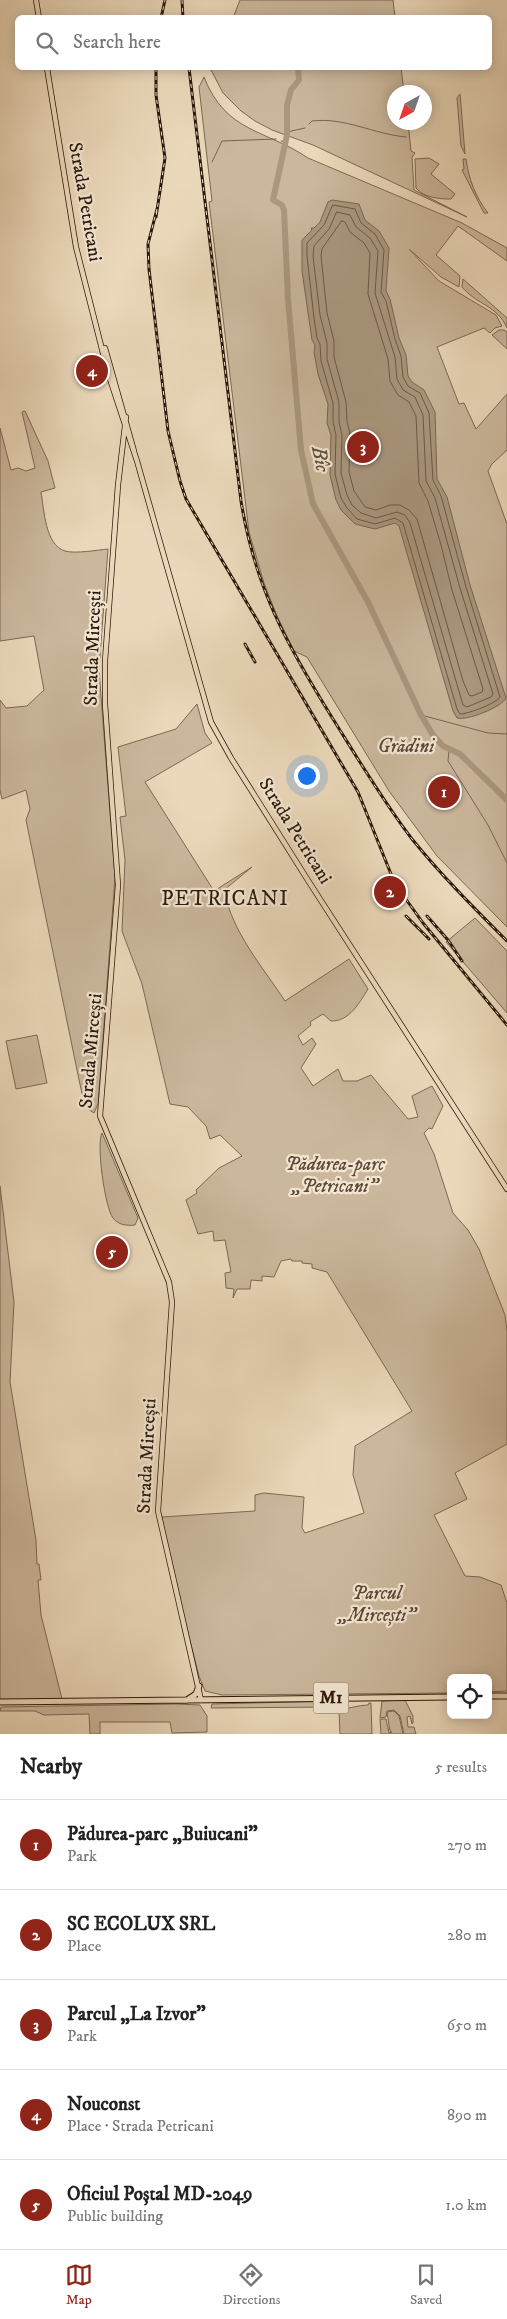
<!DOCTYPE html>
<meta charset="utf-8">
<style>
:root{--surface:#fff;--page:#f6f6f6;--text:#222;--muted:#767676;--line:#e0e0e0;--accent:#8f2418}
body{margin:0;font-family:"IM FELL DW Pica",serif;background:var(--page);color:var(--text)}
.controls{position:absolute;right:15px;bottom:15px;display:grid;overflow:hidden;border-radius:8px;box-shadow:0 2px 12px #0003}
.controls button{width:45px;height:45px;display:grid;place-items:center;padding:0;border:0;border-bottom:1px solid var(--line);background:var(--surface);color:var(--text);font:25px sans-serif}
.compass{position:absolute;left:387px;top:85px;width:45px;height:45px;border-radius:50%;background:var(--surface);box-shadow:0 2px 12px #0003;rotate:220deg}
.you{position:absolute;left:306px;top:775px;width:18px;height:18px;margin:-12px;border:4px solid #fff;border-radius:50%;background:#1a73e8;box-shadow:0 0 0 8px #1a73e833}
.badge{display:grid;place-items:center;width:32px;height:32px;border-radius:50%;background:var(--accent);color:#fff;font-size:16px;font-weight:700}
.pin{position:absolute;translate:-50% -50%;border:2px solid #fff;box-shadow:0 1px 5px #0006}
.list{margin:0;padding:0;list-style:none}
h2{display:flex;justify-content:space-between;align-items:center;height:65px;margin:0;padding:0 20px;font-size:21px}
h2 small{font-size:16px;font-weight:400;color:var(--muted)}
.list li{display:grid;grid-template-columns:32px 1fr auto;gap:15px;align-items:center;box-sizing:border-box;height:90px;padding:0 20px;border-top:1px solid var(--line)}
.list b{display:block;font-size:19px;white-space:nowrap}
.list p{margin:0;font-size:16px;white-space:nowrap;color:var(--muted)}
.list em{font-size:16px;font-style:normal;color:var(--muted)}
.icon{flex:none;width:28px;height:28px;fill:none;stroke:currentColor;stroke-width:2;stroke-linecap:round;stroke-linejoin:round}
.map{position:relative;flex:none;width:507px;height:1734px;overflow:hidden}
.search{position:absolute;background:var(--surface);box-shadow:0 2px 12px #0003;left:15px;right:15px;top:15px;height:55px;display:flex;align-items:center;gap:12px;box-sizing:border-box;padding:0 18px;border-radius:8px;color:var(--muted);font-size:19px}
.sheet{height:515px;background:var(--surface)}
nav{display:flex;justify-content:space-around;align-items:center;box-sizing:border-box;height:70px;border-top:1px solid var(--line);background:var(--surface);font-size:14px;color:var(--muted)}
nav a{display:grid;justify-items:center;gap:2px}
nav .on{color:var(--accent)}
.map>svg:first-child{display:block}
</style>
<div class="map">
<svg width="507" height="1734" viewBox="0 0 507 1734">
<rect width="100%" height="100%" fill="#ebd8ba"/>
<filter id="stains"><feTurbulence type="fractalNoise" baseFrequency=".004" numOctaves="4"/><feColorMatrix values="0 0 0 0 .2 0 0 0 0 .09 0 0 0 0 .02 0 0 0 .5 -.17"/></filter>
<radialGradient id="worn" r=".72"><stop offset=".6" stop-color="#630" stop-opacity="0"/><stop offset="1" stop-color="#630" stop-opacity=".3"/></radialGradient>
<path fill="#cbb79c" stroke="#7c6854" d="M 240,0 L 393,0 L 395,17 L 233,18 Z
M 210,68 L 401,68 L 404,92 L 394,92 L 394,122 L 408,123 L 411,151 L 415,153 L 412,157 L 414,190 L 467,217 L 313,145 L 272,130 L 255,121 L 241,111 L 223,93 Z
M 204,77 C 226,133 265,129 308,158 L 462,223 L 507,248 L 507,261 L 458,226 L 436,255 L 460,276 L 459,287 L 441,277 L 409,249 L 439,281 L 496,315 L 502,326 L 495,328 L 490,333 L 484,328 L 437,347 L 459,404 L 464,403 L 476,429 L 507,394 L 507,450 L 492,464 L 488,471 L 507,524 L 507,927 L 437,856 L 389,791 L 307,657 L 294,651 L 277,616 L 264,583 L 249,532 L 209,202 L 212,201 L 199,87 Z
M 460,94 L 465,154 L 461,146 L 457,98 Z
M 429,158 L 439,164 L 431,174 L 455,194 L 451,199 C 440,199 424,198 416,188 L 415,159 Z
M 463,159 L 466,159 C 469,180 475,196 488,213 L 484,213 L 462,170 L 464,169 Z
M 463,279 L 507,318 L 507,328 C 497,305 477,305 462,287 Z
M 499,330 L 504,330 L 507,332 L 507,349 L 492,335 Z
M 25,411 L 48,461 L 55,488 L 41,492 C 44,509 45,545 65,551 C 75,554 98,550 108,549 L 99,670 L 115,878 L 98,1104 L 94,1113 L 85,1107 L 78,1075 L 26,820 L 30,809 L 26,790 L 2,799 L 0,790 L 0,700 L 6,708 L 27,706 L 44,690 L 34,636 L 0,641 L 0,428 L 11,470 L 18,468 L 26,471 L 35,468 L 22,412 Z
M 197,704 L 205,733 L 212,743 L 145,782 L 214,891 L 252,867 L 224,890 C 232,932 262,966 285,1001 L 349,959 L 368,989 C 360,1002 349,1022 331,1021 L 323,1014 L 310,1022 L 311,1025 L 298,1036 L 303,1045 L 312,1038 L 316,1044 L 301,1068 L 313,1086 L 338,1069 L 343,1081 L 357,1081 L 371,1075 L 408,1119 L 418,1117 L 412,1096 L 432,1086 L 443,1106 L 432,1129 L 429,1128 L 424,1133 L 434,1154 L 453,1213 L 468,1230 L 479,1249 L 505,1315 L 507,1331 L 507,1444 L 455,1473 L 467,1499 L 434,1515 L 465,1576 L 480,1577 L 501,1585 L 507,1603 L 507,1691 L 488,1692 L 488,1678 L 451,1678 L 451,1693 L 222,1695 L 205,1691 L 199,1676 L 161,1527 L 162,1517 L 255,1511 L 255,1495 L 264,1493 L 304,1497 L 302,1528 L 305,1533 L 364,1513 L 353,1475 L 355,1446 L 412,1411 L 327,1272 L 312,1268 L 312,1264 L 302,1263 L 302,1261 L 292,1261 L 291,1259 L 281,1261 L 274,1277 L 262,1276 L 262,1281 L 251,1280 L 250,1289 L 237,1289 L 233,1298 L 234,1289 L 226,1288 L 225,1273 L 231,1272 L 225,1240 L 214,1241 L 213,1231 L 198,1234 L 186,1200 L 197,1193 L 196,1190 L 219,1168 L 242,1156 L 220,1135 L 210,1139 L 206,1126 L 188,1107 L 170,1104 L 142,984 L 122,931 L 125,860 L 120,817 L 126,816 L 118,747 L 176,729 Z
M 475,918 L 507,951 L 507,1013 L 446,942 Z
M 37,1035 L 47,1083 L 16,1089 L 6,1041 Z
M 102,1133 L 138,1218 L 135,1225 C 127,1226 118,1225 113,1218 C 105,1208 96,1144 102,1133 Z
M 0,1186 L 14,1302 L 10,1382 L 36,1540 L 37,1564 L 39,1564 L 41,1580 L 38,1580 L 41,1615 L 62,1699 L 0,1700 Z
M 405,1700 L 413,1716 L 413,1723 L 412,1724 L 410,1716 L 407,1717 L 408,1727 L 414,1727 L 416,1734 L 404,1734 L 400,1716 L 394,1710 L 387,1711 L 386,1717 L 380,1718 L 382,1701 Z
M 336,1701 L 333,1707 L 211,1708 L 212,1704 Z
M 369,1703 L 371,1703 L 372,1734 L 340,1734 L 339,1709 C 350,1709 358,1705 368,1705 Z
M 176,1704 L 200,1705 L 207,1716 L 207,1732 L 172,1733 L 170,1722 L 100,1722 L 100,1734 L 90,1734 L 89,1714 L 44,1715 L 35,1711 L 0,1711 L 1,1707 Z
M 394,1711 L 399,1716 L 403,1734 L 381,1734 L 380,1719 L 386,1719 L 389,1733 L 392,1732 L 390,1731 L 387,1712 Z"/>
<path fill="#aa977e" stroke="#786450" d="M 332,200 L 359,204 L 365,220 L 379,231 L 389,248 L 386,291 L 390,299 L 399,338 L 406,355 L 408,376 L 412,382 L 424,390 L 435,412 L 437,479 L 447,497 L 470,585 L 506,698 C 502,707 467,721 457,718 L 453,711 L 399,526 L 395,523 L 375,529 L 355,524 L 341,510 L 336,500 L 330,475 L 331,435 L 327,423 L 328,404 L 318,374 L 314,352 L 315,345 L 312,340 L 302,271 L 302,240 L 312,230 L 311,228 L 314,228 L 320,222 L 328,202 Z"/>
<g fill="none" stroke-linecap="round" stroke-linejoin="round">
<path stroke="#6b5844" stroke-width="1" d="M 333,205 L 355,209 L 361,223 L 375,234 L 384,250 L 381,292 L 386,301 L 395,339 L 401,356 L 403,377 L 408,386 L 420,393 L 429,413 L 433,480 L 441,496 L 466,587 L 500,697 C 497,703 468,714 460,714 L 457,709 L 403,523 L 395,518 L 375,524 L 357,519 L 347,508 L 341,498 L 335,474 L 336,435 L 333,422 L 333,403 L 321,361 L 320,344 L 317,338 L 314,318 L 307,256 L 307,243 L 324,225 Z
M 337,212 L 350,215 L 356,227 L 370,238 L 378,251 L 375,293 L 395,357 L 397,379 L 403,390 L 415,397 L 423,415 L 426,481 L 435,498 L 460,588 L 493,694 L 491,697 L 467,707 L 463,705 L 410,523 L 405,515 L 397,512 L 376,518 L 361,513 L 352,505 L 347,495 L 341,473 L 342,435 L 339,422 L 339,402 L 327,359 L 327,343 L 320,315 L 313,256 L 314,246 L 329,229 Z
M 342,221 L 345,222 L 350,232 L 364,243 L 370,253 L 368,294 L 388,359 L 390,381 L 398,395 L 409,402 L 416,416 L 419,483 L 428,501 L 441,545 L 452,590 L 483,689 L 482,692 L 472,696 L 469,695 L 463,681 L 417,519 L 409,510 L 400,505 L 390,505 L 376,510 L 365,507 L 354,491 L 349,472 L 350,434 L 347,421 L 346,402 L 334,357 L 334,341 L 327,313 L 321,256 L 322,249 Z"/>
<path stroke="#786450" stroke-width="1" d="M 309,124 L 312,121 C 345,117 373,134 406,137
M 287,132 L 305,128
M 281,141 L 286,142
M 212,162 L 222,141 L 276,139
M 421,715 L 488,733 L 507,734
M 449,749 L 448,761 L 488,825 L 507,863"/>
<path stroke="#aa977e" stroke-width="6" d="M 298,68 L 299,80 L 291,90 L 287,105 L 287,135 L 273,200 L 282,205 L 284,210 L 288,299 L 301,450 L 313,504 L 368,602 L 421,715 L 433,735 L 443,746 L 460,754 L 507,800"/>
<g stroke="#2c180b" stroke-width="6">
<path id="major" d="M 36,0 L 39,18
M 47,68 L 76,247 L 108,373 L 137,461 L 211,722 L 231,758 L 309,882 L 507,1189
M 105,348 L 134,451
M 126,417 L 118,485 L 105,661 L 105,704 L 118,885 L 100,1116 L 169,1282 L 172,1302 L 158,1511 L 201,1700"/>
</g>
<g stroke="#2c180b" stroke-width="7">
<path id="highway" d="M 488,1696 L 507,1696
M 187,1700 L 196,1694 L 199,1686
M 0,1702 L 451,1697"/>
</g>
<use href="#major" stroke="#ebd8ba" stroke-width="4.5"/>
<use href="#highway" stroke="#ebd8ba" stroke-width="5"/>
<g stroke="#2c180b" stroke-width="3">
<path id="rail" d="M 182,0 L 183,18
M 161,18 L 165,0
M 156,68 L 156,95 L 165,158 L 156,217
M 189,68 L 241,501 C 255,588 287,645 333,719 C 358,759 383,801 412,839 C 441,875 474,908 507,941
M 157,209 L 148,244 L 149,269 L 168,431 L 180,481 L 186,499 L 358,792 L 395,884 L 423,923 L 507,1025
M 245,644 L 255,662
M 406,916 L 429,939
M 427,916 L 448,940 L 462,961"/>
</g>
<use href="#rail" stroke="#f2e6d2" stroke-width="1" stroke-dasharray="4" stroke-linecap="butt"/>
</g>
<g text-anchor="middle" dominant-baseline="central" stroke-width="4.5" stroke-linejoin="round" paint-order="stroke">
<rect fill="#f2e6d2" stroke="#675647" stroke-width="1" x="313.5" y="1682.5" width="35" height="31" rx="4"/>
<g font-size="18" font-weight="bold" fill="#2c180b">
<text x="331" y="1698">M1</text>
</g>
<g font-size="19" fill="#2c180b" stroke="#f2e6d2">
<text transform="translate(85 202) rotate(80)">Strada Petricani</text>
<text transform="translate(93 648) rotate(-88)">Strada Mircești</text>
<text transform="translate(295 831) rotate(58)">Strada Petricani</text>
<text transform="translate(91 1051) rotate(-85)">Strada Mircești</text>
<text transform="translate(147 1456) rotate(-87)">Strada Mircești</text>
</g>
<g font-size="19" font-style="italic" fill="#5c4836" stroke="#f2e6d2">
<text x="406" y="746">Grădini</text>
<text x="335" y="1164">Pădurea-parc<tspan x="335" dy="22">„Petricani”</tspan></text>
<text x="377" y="1593">Parcul<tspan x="377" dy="22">„Mircești”</tspan></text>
</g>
<g font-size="20" font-style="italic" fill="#5e4b39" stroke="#f2e6d2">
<text transform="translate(320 459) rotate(80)">Bîc</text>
</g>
<g font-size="21" letter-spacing="1" fill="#2c180b" stroke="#f2e6d2">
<text x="225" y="899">PETRICANI</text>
</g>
</g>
<rect width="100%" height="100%" filter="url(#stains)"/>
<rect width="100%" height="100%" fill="url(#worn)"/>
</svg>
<div class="controls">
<button><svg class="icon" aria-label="locate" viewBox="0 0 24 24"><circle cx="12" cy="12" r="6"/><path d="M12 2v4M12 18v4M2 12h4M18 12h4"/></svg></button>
</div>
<svg class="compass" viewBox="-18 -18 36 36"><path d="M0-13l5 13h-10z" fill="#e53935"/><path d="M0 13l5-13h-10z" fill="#767676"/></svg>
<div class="you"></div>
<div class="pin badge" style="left:444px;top:792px">1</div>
<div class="pin badge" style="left:390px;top:892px">2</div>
<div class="pin badge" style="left:363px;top:447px">3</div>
<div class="pin badge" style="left:92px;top:371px">4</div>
<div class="pin badge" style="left:112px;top:1252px">5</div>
<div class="search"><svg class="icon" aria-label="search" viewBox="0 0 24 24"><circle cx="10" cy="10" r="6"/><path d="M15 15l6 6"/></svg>Search here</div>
</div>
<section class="sheet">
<h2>Nearby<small>5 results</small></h2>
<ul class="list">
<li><span class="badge">1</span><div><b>Pădurea-parc „Buiucani”</b><p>Park</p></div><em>270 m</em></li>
<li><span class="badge">2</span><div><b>SC ECOLUX SRL</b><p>Place</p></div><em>280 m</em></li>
<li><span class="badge">3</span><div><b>Parcul „La Izvor”</b><p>Park</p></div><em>650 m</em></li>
<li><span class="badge">4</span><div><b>Nouconst</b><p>Place · Strada Petricani</p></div><em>890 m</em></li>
<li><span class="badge">5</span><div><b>Oficiul Poștal MD-2049</b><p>Public building</p></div><em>1.0 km</em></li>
</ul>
</section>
<nav>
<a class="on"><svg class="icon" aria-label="map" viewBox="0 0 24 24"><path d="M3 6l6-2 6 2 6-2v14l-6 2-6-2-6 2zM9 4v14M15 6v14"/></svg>Map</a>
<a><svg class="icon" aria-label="directions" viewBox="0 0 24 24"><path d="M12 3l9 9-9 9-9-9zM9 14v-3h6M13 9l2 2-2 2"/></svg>Directions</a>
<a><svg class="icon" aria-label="saved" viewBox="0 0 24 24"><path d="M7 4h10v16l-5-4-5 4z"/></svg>Saved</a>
</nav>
